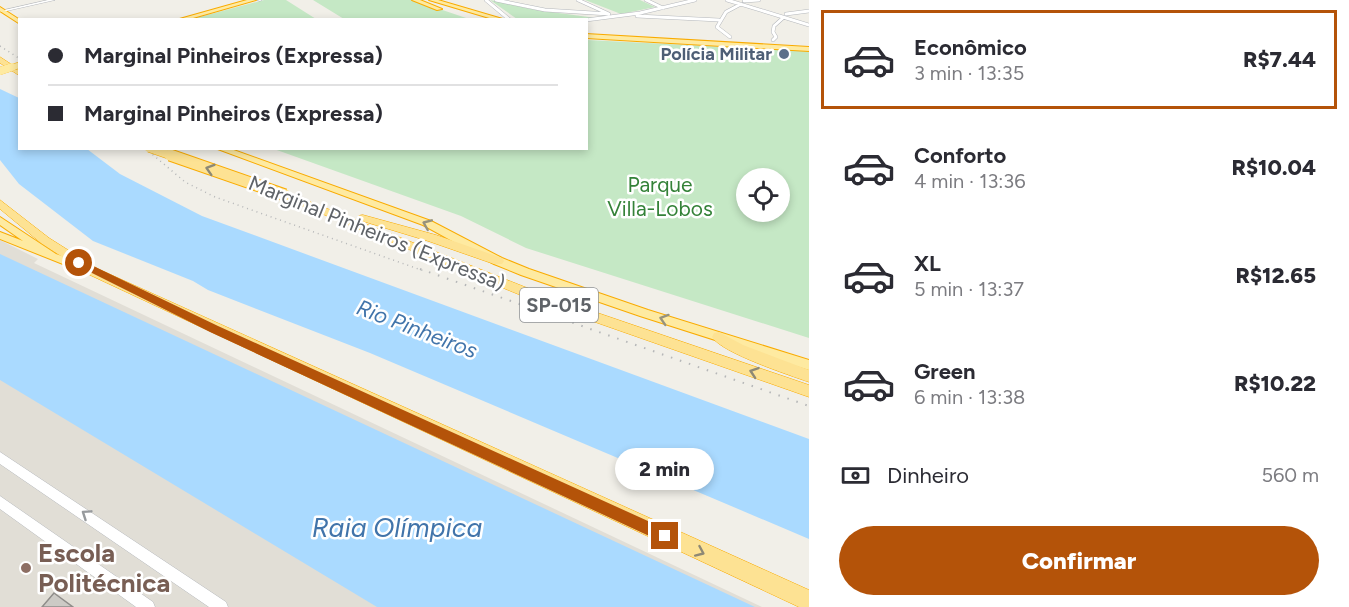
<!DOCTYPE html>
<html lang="pt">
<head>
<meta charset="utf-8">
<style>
	body { margin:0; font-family:Figtree,sans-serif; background:#f2f2f3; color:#2b2b33; height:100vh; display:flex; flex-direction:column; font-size:22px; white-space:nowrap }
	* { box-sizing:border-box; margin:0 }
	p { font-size:20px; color:#7c7c81 }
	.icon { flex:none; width:33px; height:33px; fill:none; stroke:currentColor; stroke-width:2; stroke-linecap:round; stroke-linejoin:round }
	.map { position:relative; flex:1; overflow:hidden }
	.side { display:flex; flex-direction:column; background:#fff; width:540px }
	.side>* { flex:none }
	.guide { position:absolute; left:18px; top:18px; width:570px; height:132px; border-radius:0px; box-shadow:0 3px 9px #0003; display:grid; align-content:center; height:132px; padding:0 30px; background:#fff }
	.fabs { position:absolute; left:736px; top:168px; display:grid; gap:12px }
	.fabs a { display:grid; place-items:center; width:54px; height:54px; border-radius:50%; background:#fff; box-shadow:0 3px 9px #0003; font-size:30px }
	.end { position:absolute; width:27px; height:27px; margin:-14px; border:8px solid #b45309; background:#fff; box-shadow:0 0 0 3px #fff }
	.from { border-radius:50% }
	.bubble { position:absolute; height:42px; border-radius:21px; background:#fff; box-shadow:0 3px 9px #0003; font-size:20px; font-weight:800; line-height:42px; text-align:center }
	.guide b { display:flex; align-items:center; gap:21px; height:57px; font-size:22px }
	.guide b+b { border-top:2px solid #e1e1e2 }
	.guide i { width:15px; height:15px; background:#2b2b33 }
	ul { padding:10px 0 0; list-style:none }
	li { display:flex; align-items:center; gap:18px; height:99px; margin:0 12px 9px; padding:0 18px; border:3px solid transparent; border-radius:0px }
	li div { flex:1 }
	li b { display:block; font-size:22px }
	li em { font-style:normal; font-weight:800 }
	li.active { border-color:#b45309 }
	li>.icon { width:54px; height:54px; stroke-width:1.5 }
	.pay { display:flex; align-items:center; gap:15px; height:66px; padding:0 30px; font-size:22px }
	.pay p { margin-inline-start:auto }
	.button { display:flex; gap:12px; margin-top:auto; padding:12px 30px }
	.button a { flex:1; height:69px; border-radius:36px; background:#b45309; color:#fff; font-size:24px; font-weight:800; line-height:69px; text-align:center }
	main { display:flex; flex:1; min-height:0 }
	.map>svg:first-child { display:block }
</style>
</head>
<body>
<main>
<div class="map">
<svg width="809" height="607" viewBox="0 0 809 607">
	<rect width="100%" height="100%" fill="#f1efe8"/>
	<path fill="#e1ded6" d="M0,240L38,259L34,263L762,607H0Z"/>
	<path fill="#c5e8c5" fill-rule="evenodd" d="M264,0H286L316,19H192Z
		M313,0H413L469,19H344Z
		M490,0L536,10L596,18L517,19Z
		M585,0H640L655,7L621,14Z
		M587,40L809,51V338L526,248L461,216L274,149L586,148ZM747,178H780V212H747Z"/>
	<path fill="#aadaff" d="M0,89L19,98L20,148L87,149L120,174L202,216L809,439V539L370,353L208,290L193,281L93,241L19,184L0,160Z
		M0,254L755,607H377L0,380Z"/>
	<path fill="#cccac5" stroke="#8f8d8a" stroke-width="1.5" d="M54,593L73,607H42Z"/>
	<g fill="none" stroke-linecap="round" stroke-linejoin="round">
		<g stroke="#b5b8bc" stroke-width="4">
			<path id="minor" d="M486,0L510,20
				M496,0L545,10L609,14L578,0
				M646,0L663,8
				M727,0L809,25
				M744,1L759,0
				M786,14L809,11
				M637,16L719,20
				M586,20L640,13L695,0
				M730,37L717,27L726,12L741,4
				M773,40L776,37L773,32L774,26L784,17"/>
		</g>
		<g stroke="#b5b8bc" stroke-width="1">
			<path id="tertiary" d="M48,0H55L2,12L0,11Z
				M257,0H262L260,1Z
				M0,452L226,602L228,607H209L0,464Z
				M0,496L153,602L155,607H136L0,509Z"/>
		</g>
		<g stroke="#f9ab00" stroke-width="2">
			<path id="trunk" d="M247,0H256L186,20H176Z
				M412,0H420L442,9L437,10Z
				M429,0H438L506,20H496Z
				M0,7L20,20V24L0,11Z
				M586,34L809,47V51L586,38Z
				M215,148H228L431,221L502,258L529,269L648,310L809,360V370L640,316L521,275L494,264L423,225Z
				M0,217L56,254L91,266L93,269L91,272H83L0,239V232L23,241L0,225Z"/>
		</g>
		<g stroke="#f9ab00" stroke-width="1">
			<path id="motorway" d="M0,57L20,70V76L0,63Z
				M285,192L545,295L809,385V397L535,301L281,197L280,195Z
				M0,200L49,238L98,269L809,590V607H799L90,275L41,243L0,209Z
				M363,215L436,235L502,258L504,261L502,264H494L428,241L359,220V216Z
				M719,332L743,345L809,370V382C789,375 722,353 712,337L714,333Z"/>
		</g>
		<use href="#minor" stroke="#fff" stroke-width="3"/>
		<use href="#tertiary" fill="#fff" fill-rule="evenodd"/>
		<use href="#trunk" fill="#feeaa1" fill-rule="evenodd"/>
		<use href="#motorway" fill="#fde293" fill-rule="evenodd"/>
		<path stroke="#b6b7b8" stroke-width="1.5" stroke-dasharray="1 4" stroke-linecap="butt" d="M0,46L20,59
			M145,148L185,182L215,197L424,271"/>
		<path stroke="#b6b7b8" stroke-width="2" stroke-dasharray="1.5 8" stroke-linecap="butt" d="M420,269L809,406"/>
		<g stroke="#f9ab00" stroke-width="7" stroke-linecap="butt">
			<path id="trunk-bridge-far1" d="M7,69L20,65"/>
		</g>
		<g stroke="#f9ab00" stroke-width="8" stroke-linecap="butt">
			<path id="trunk-bridge" d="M0,71L12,67"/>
		</g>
		<g stroke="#f9ab00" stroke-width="9" stroke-linecap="butt">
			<path id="motorway-bridge-far1" d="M149,148L175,157"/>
		</g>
		<g stroke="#f9ab00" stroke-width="13" stroke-linecap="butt">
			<path id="motorway-bridge" d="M170,155L285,195"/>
		</g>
		<use href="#trunk-bridge-far1" stroke="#feeaa1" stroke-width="6"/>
		<use href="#trunk-bridge" stroke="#feeaa1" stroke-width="8"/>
		<use href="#motorway-bridge-far1" stroke="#fde293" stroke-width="8"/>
		<use href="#motorway-bridge" stroke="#fde293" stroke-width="11"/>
	</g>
	<defs><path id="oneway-chevron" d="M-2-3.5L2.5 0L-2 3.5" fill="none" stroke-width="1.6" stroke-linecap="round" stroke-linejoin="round" transform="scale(1.5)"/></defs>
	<g stroke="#8e8975">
		<use href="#oneway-chevron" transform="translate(210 169) rotate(-163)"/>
		<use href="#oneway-chevron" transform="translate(754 372) rotate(-161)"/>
		<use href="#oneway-chevron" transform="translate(700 552) rotate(24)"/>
	</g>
	<g stroke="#97927c">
		<use href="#oneway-chevron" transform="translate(427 224) rotate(-157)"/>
		<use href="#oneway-chevron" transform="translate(664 319) rotate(-162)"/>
	</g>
	<use stroke="#979a9d" href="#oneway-chevron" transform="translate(86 514) rotate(-146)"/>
	<path fill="#b45309" d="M76,261H83L218,326L670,531L672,536L670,541L665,543L660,541L210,332L76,265Z"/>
	<circle fill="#5c6f8a" stroke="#fff" stroke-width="2" cx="784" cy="54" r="6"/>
	<circle fill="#8d6e63" stroke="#fff" stroke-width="2" cx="26" cy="568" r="6"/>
	<g text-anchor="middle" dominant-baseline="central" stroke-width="5" stroke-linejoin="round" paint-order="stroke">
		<g font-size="18" font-weight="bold" fill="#4e5e75" stroke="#fff" text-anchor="end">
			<text x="772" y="54">Polícia Militar</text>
		</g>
		<rect fill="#fff" stroke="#8f9295" stroke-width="1.5" x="520" y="288" width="78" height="34" rx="4.5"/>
		<g font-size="20" font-weight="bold" fill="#5f6368">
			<text x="559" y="305">SP-015</text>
		</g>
		<g font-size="21" fill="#348238" stroke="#fff">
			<text x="660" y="184">Parque<tspan x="660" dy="24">Villa-Lobos</tspan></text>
		</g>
		<g font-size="21" fill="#5f6368" stroke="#fff">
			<text transform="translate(377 233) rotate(22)">Marginal Pinheiros (Expressa)</text>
		</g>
		<g font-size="22" font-style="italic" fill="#4174aa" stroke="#fff">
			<text transform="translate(417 329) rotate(21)">Rio Pinheiros</text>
		</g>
		<g font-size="26" font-weight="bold" fill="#785e54" stroke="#fff" text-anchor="start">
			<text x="38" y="553">Escola<tspan x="38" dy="30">Politécnica</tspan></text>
		</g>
		<g font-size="27" font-style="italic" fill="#4174aa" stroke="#fff">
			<text x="397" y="527">Raia Olímpica</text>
		</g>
	</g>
</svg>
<div class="fabs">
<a><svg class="icon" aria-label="locate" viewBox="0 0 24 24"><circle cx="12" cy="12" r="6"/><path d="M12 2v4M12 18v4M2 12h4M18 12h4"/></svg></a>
</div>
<i class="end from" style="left:79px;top:263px"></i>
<i class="end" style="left:665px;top:536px"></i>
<div class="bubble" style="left:615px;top:448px;width:99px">2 min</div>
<div class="guide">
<b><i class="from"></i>Marginal Pinheiros (Expressa)</b>
<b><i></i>Marginal Pinheiros (Expressa)</b>
</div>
</div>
<section class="side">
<ul>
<li class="active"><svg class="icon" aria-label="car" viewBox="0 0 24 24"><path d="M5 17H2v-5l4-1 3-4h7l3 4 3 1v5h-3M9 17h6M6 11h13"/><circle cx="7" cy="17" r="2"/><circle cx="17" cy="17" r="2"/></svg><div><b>Econômico</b><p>3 min · 13:35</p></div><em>R$7.44</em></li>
<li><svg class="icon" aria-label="car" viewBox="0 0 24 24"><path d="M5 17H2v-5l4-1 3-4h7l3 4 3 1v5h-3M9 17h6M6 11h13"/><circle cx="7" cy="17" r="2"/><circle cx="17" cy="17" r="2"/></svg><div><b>Conforto</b><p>4 min · 13:36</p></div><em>R$10.04</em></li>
<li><svg class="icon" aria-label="car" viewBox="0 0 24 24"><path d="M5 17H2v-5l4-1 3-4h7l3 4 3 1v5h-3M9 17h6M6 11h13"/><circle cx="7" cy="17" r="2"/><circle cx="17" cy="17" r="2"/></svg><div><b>XL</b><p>5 min · 13:37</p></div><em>R$12.65</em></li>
<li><svg class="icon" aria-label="car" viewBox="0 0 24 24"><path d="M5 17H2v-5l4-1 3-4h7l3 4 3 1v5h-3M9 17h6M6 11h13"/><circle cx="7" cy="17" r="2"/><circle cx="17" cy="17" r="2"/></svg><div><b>Green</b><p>6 min · 13:38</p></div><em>R$10.22</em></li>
</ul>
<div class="pay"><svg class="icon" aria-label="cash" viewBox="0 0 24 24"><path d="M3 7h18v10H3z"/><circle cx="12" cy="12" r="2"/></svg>Dinheiro<p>560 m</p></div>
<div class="button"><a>Confirmar</a></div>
</section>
</main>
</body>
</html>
